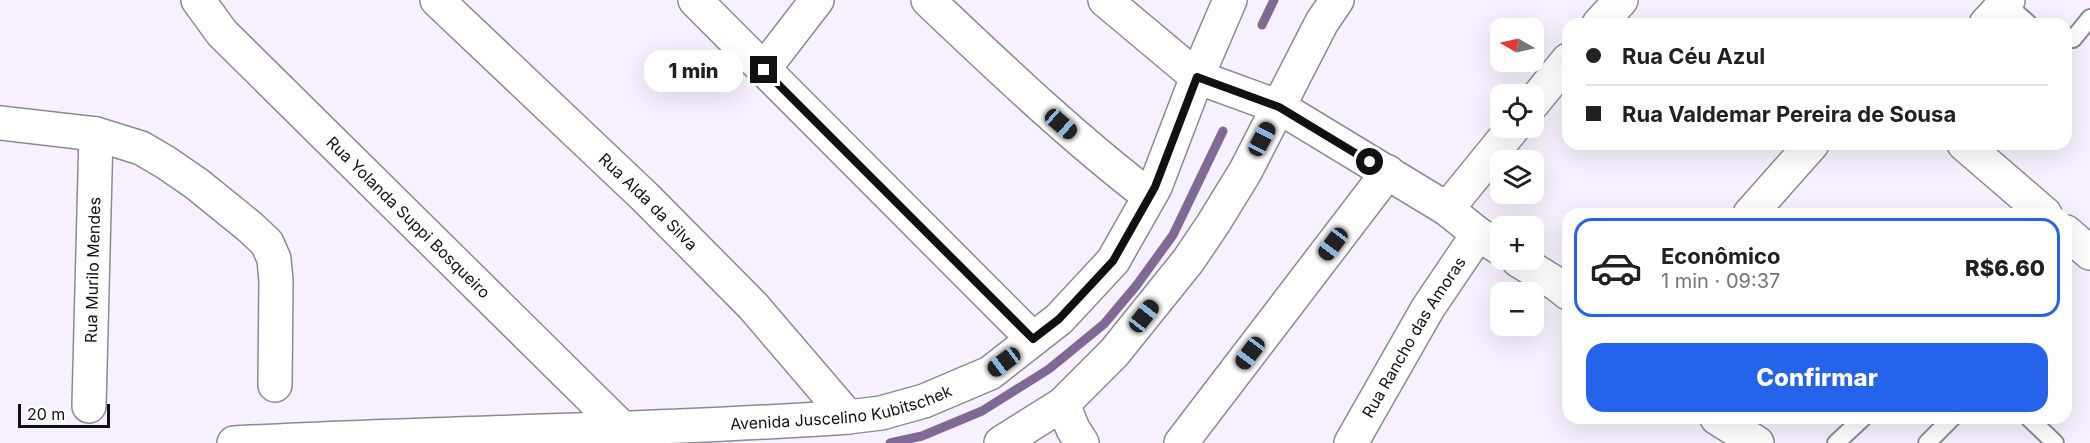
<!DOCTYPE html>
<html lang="pt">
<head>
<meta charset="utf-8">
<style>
	body { margin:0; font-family:Inter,sans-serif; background:#f2f2f2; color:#202124; height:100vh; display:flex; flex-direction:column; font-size:22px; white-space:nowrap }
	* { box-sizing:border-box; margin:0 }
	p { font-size:20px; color:#757577 }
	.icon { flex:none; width:33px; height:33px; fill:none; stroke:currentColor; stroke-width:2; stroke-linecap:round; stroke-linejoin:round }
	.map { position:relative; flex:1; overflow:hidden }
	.drawer { position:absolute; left:1562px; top:208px; width:510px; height:216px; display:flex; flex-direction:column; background:#fff; border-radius:18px; box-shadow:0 6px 24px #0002 }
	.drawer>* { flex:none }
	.hud { position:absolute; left:1562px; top:18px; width:510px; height:132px; border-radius:18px; box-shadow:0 6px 24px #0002; display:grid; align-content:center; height:132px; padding:0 24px; background:#fff }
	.needle { width:39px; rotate:279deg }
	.tools { position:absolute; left:1490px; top:18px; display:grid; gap:12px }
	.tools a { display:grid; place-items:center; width:54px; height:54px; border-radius:12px; background:#fff; box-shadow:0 6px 24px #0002; font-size:30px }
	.scale { position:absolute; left:18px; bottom:15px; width:92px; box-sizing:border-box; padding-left:6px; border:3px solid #131015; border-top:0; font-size:16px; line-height:21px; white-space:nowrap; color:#131015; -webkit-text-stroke:4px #fff; paint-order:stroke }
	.end { position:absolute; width:27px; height:27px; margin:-14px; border:8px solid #131015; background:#fff; box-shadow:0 0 0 3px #fff }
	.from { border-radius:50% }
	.bubble { position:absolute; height:42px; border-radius:18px; background:#fff; box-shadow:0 6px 24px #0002; font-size:20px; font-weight:800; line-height:42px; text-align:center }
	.car { position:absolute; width:18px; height:36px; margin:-18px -9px; border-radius:8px; box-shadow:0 0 4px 2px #0007; background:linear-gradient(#222 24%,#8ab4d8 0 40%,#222 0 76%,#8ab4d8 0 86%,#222 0) }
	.hud b { display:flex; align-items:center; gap:21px; height:57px; font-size:22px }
	.hud b+b { border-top:2px solid #e0e0e0 }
	.hud i { width:15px; height:15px; background:#202124 }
	ul { padding:10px 0 0; list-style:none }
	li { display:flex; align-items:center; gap:18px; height:99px; margin:0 12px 9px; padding:0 12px; border:3px solid transparent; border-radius:18px }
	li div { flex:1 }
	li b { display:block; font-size:22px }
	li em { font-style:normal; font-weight:800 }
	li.on { border-color:#2563eb }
	li>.icon { width:54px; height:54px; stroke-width:1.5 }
	.button { display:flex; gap:12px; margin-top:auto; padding:12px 24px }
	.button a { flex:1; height:69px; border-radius:18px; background:#2563eb; color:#fff; font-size:24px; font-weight:800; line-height:69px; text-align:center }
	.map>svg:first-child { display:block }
</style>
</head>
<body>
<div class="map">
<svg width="2090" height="443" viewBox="0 0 2090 443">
	<rect width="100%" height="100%" fill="#f7f1ff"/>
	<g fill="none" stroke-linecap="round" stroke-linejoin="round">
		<path stroke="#806a95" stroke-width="9" d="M1262,25L1274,0
			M890,443L922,436L982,411L1049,369L1104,324L1136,286L1173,235L1223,131"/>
		<g stroke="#8e8895" stroke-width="20">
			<path id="service" d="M2005,3L2029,24
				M2066,39H2073L2090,18
				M2029,418L2055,443
				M1836,443L1863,418
				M1927,443L1952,418"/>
		</g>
		<g stroke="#8e8895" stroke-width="36">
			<g id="minor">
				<path id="s1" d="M198,0L222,33L623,429"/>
				<path id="s2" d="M437,0L645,197L753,306L848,417"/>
				<path d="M695,0L1033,339"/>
				<path d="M928,0C1000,68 1071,136 1149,196"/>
				<path d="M1105,0L1197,77"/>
				<path d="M1599,24L1621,0"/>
				<path d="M1986,24L2008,0"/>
				<path d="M763,70L817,0"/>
				<path d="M1533,103L1568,60"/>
				<path d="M1279,107L1447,209L1478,234L1500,248"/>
				<path d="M0,123L96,134L141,148L165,162L197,184L250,227L267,243L274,259L276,281L275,385"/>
				<path d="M1964,144L2045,214"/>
				<path d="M1447,209L1513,128"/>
				<path d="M1750,214L1812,144"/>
				<path d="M2066,232L2090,253"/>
				<path d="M1518,260L1558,285L1568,293"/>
				<path id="s3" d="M89,406L96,134"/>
				<path d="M1717,418L1757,443"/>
				<path d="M1181,443L1388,172"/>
				<path id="s4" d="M1351,443L1428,308L1478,234"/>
			</g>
		</g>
		<g stroke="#8e8895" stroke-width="36">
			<g id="tertiary">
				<path d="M1197,77L1279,107"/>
				<path d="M1063,404L1073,429L1082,443"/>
				<path id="s5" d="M234,443C439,432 644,431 848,417L881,413L924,401L990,373L1059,319L1113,261L1155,187L1197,77L1230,0"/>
				<path d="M1001,443L1063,404L1114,353L1188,261L1213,224L1245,172L1322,22L1337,0"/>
			</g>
		</g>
		<use href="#service" stroke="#fff" stroke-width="16"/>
		<use href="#minor" stroke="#fff" stroke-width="33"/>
		<use href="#tertiary" stroke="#fff" stroke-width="33"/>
	</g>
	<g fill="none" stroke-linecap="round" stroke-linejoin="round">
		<path stroke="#131015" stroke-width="8" d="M764,70L1033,339L1059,319L1113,261L1155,187L1197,77L1279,107L1370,162"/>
	</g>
	<g text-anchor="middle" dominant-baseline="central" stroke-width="6" stroke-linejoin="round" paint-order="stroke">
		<g font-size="16" fill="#131015" stroke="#fff">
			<text stroke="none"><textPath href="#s2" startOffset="292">Rua Alda da Silva</textPath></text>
			<text stroke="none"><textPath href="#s1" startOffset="303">Rua Yolanda Suppi Bosqueiro</textPath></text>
			<text stroke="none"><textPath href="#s3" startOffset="136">Rua Murilo Mendes</textPath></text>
			<text stroke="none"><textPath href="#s4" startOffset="123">Rua Rancho das Amoras</textPath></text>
			<text stroke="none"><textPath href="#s5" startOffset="609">Avenida Juscelino Kubitschek</textPath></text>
		</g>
	</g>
</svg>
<div class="tools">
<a><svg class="needle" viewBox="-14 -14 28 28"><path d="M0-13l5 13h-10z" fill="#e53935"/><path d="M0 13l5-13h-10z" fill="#757577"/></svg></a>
<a><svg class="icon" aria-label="locate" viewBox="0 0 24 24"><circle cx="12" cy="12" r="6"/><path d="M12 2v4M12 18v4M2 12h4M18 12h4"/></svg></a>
<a><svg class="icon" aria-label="layers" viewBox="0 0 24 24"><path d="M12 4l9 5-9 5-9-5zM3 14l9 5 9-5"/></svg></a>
<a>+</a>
<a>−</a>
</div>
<div class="scale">20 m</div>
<i class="end from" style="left:1370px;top:162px"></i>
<i class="end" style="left:764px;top:70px"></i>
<div class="bubble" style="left:644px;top:50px;width:99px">1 min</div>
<i class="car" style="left:1061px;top:124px;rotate:131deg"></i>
<i class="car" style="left:1262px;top:139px;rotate:28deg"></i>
<i class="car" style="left:1333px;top:244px;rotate:217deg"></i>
<i class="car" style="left:1144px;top:316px;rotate:38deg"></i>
<i class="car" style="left:1250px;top:353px;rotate:217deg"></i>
<i class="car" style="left:1004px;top:362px;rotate:233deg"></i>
<div class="hud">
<b><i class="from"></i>Rua Céu Azul</b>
<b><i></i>Rua Valdemar Pereira de Sousa</b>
</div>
<section class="drawer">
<ul>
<li class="on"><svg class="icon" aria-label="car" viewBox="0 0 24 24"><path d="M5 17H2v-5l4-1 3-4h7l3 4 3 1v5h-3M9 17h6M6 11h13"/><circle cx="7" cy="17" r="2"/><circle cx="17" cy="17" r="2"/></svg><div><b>Econômico</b><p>1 min · 09:37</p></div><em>R$6.60</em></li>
</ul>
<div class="button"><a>Confirmar</a></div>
</section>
</div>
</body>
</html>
